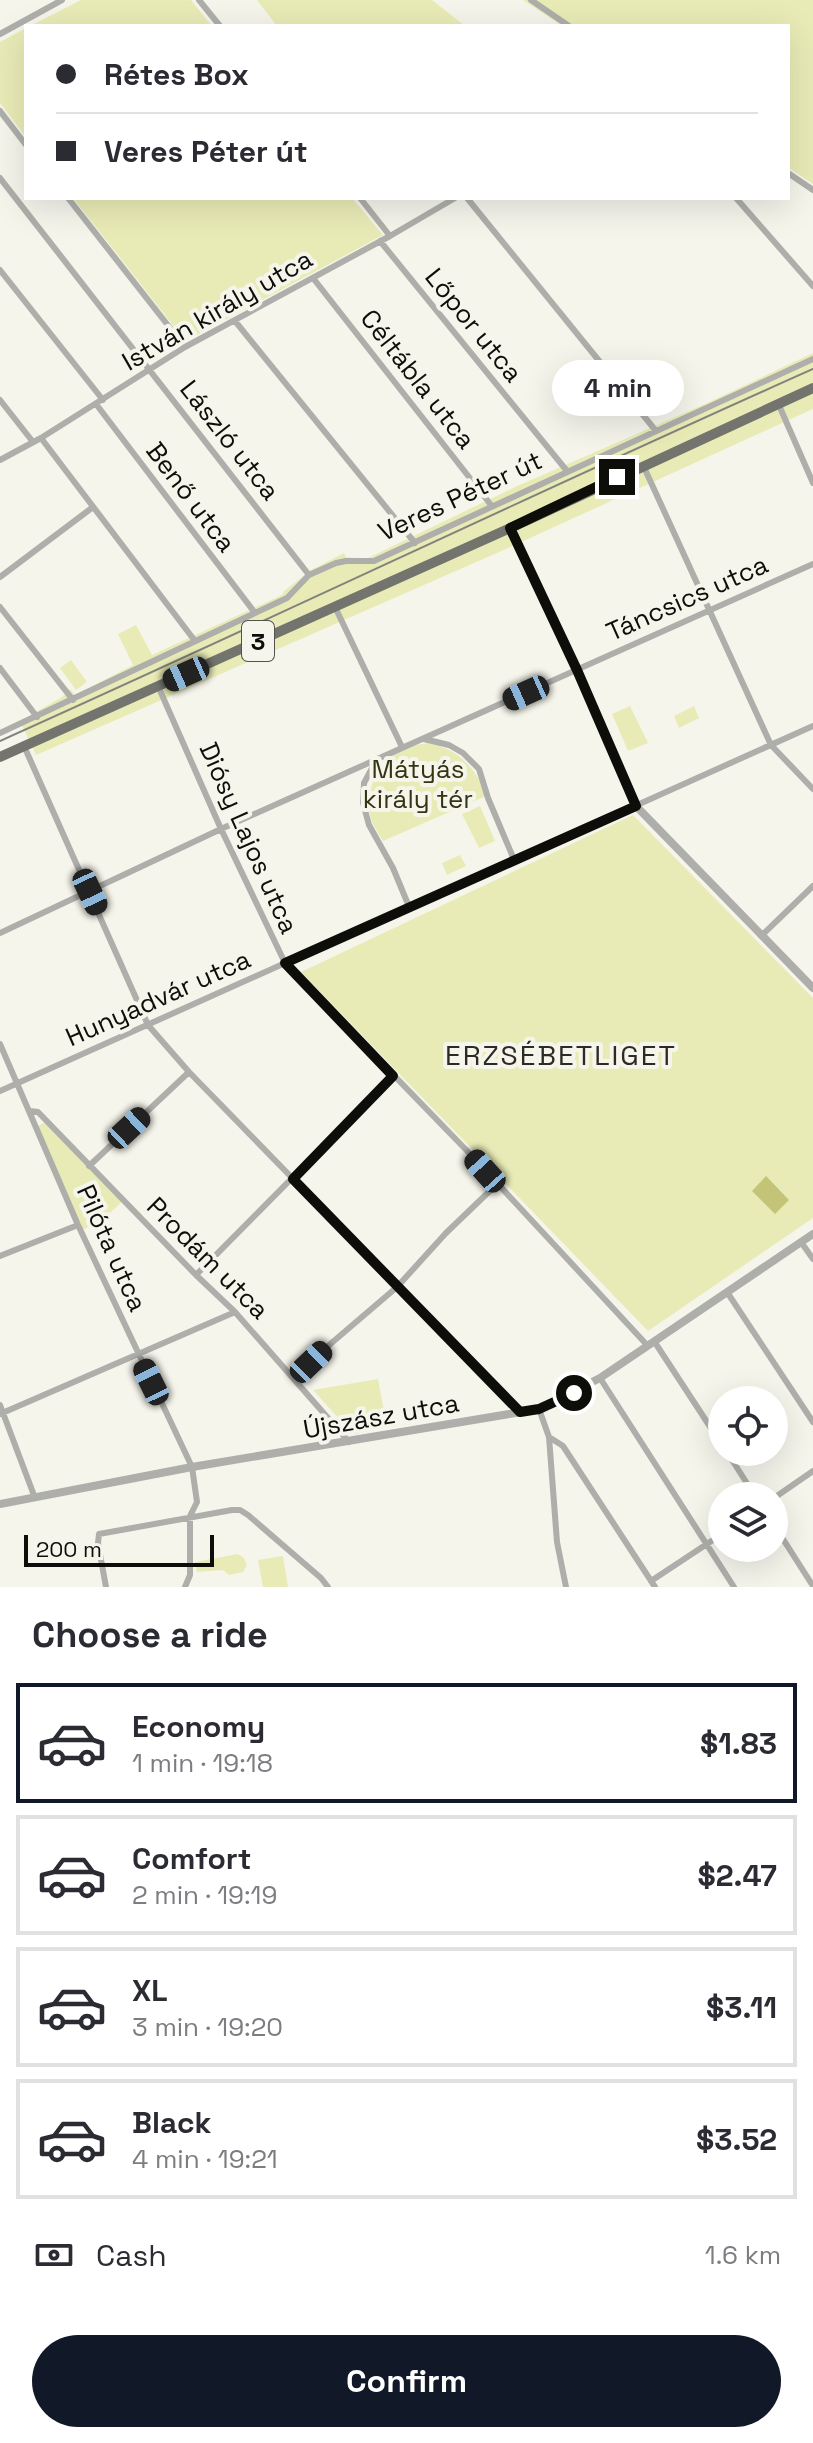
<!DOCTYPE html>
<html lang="en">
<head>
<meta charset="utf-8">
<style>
	body { margin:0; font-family:"Space Grotesk",sans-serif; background:#f7f7f7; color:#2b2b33; height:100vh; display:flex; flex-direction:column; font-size:30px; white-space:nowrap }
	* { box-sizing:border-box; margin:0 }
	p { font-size:26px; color:#7c7c81 }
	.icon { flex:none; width:44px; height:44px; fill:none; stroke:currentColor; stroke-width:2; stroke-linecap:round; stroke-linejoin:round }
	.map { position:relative; height:1587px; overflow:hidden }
	.panel { display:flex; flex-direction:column; background:#fff; flex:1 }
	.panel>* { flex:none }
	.hud { position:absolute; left:24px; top:24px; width:766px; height:176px; border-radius:0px; box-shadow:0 8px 32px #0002; display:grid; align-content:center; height:176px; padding:0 32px; background:#fff }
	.buttons { position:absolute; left:708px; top:1386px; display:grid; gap:16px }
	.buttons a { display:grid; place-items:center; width:80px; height:80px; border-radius:50%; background:#fff; box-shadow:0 8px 32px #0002; font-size:40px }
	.scale { position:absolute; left:24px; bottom:20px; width:190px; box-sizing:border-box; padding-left:8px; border:4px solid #0d0d0a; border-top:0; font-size:22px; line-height:28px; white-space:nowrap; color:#0d0d0a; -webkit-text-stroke:6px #f5f5ec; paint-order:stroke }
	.end { position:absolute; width:36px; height:36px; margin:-18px; border:10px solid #0d0d0a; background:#fff; box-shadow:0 0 0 4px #fff }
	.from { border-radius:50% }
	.bubble { position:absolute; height:56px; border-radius:28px; background:#fff; box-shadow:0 8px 32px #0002; font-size:26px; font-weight:800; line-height:56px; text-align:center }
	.car { position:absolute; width:24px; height:48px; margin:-24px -12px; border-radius:10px; box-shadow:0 0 6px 2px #0007; background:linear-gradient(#222 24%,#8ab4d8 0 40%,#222 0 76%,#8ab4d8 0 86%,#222 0) }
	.hud b { display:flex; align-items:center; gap:28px; height:76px; font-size:30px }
	.hud b+b { border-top:2px solid #e1e1e2 }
	.hud i { width:20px; height:20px; background:#2b2b33 }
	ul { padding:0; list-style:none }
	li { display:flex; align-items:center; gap:24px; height:120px; margin:0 16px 12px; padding:0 16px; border:4px solid #e1e1e2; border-radius:0px }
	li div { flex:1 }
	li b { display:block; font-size:30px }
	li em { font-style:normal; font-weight:800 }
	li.current { border-color:#111827 }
	li>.icon { width:72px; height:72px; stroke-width:1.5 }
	h2 { padding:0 32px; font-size:36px; line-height:96px }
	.pay { display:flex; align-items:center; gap:20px; height:88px; padding:0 32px; font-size:30px }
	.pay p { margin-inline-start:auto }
	.action { display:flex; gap:16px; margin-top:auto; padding:16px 32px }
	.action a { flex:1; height:92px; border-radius:48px; background:#111827; color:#fff; font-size:32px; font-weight:800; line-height:92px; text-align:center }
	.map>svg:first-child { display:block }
</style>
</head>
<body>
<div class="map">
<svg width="813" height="1587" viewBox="0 0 813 1587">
	<rect width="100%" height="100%" fill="#f5f5ec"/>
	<path fill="#e9ebb6" d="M81,0H191L212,26H30Z
		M257,0H432L465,26H277Z
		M523,0H813V184L788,167V26H562Z
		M26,28V137L0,103V42Z
		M73,198H352L383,235L188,340L183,338Z
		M813,353V409L506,549L36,755L20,721L62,697L70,689L75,695L133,665L118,634L136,625L152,655L282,595L284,591L311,570L344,553L346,557L366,559L515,487L705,404Z
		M71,660L87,682L76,690L60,668Z
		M630,706L648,743L628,751L612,714Z
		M694,706L699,718L679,728L674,716Z
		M428,743C457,748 477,768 486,796L383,841C379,834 373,826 371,819C365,798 374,767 391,754C402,747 416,745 428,743Z
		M480,806L495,841L479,848L462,814Z
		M633,815L813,998V1218L648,1331L301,972Z
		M460,855L466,866L447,875L442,863Z
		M45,1122L123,1201L103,1219L81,1231L38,1126Z
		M378,1379L387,1427L356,1434L349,1430L313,1390Z
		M238,1554L244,1558L247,1565L243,1572L229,1575L223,1570L197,1572L195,1562Z
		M283,1556L288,1587H263L258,1560Z"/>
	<path fill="#c3c478" d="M766,1176L789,1200L775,1214L752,1191Z"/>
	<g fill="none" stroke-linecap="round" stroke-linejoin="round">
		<path stroke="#aeaeaa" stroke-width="6" d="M199,0L220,26
			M531,0L569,26
			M0,34L62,0
			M0,111L26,145
			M788,173L813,190
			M0,178L309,575
			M68,198L185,347
			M360,198L390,236
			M467,198L656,431
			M736,198L813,286
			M380,241L567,471
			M0,270L103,400
			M313,278L491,505
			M235,321L415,543
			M0,400L33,442
			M778,403L813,483
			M96,404L255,613
			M41,438L195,641
			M0,460L41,438L185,347L390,236L455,198
			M643,465L771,745L813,789
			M0,577L93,507
			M0,607L73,700
			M335,607L402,747
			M0,668L37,717
			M158,686L221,829L285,963L473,1157L647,1345
			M0,733L287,598L309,575L336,563L346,561H374L813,359
			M424,739L449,745L463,753L479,769L488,798L515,862
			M24,746L148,1025L189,1072L520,1412
			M377,759L364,783L363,803L369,825L393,868L410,909
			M0,933L221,829L813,564
			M761,936L813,886
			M0,1044L78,1225L192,1467L197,1502L190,1516V1575L185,1587
			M0,1091L813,726
			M30,1111L38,1112L196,1275L235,1312L349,1442
			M89,1166L189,1072
			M801,1242L813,1259
			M0,1256L78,1225
			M196,1275L393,1076
			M727,1292L813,1422
			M654,1341L722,1445
			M294,1378L328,1346L397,1287L446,1233L497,1184
			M600,1378L734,1587
			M0,1405L35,1498
			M539,1409L549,1437L563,1446L655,1587
			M0,1414L235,1312
			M549,1437L557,1542L566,1587
			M727,1452L755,1496
			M774,1498L813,1471
			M774,1525L813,1586
			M651,1581L722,1534
			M106,1587L98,1543L99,1534L232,1510H240L248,1515L321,1578L328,1587"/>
		<path stroke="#aeaeaa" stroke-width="8" d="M510,528L577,670L636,806L813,988
			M0,1504L192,1467L539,1409L600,1378L813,1234"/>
		<path stroke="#73746d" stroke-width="10" d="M0,757L517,525L813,388"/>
		<path stroke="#83837d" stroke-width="2" d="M0,741C272,619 541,490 813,369"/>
	</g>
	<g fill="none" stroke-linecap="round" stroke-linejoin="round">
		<path stroke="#0d0d0a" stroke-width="10" d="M574,1393L539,1409L520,1412L293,1179L393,1076L285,963L636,806L577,670L510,528L617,477"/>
	</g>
	<g text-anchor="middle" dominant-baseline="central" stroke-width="8" stroke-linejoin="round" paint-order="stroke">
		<rect fill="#f5f5ec" stroke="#53534e" stroke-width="2" x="242" y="621" width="32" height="40" rx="6"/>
		<g font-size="24" font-weight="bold" fill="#0d0d0a">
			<text x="258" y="641">3</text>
		</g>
		<g font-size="26" fill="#0d0d0a" stroke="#f5f5ec">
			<text transform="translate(217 310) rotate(-30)">István király utca</text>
			<text transform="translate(474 325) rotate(51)">Lőpor utca</text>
			<text transform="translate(418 379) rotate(52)">Céltábla utca</text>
			<text transform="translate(230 440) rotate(52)">László utca</text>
			<text transform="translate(460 496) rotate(-25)">Veres Péter út</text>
			<text transform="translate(191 497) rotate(53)">Benő utca</text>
			<text transform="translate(687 598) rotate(-24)">Táncsics utca</text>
			<text transform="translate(249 838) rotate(66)">Diósy Lajos utca</text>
			<text transform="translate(158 998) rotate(-24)">Hunyadvár utca</text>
			<text transform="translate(112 1248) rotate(66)">Pilóta utca</text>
			<text transform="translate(208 1258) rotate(45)">Prodám utca</text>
			<text transform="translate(381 1416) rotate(-10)">Újszász utca</text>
		</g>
		<g font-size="26" fill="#343413" stroke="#f5f5ec">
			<text x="418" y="769">Mátyás<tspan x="418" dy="30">király tér</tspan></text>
		</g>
		<g font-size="28" letter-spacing="2" fill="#2b2b24" stroke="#f5f5ec">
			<text x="561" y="1055">ERZSÉBETLIGET</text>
		</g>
	</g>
</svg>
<div class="buttons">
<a><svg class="icon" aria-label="locate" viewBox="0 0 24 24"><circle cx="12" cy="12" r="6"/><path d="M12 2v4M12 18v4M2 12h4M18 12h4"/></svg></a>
<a><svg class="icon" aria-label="layers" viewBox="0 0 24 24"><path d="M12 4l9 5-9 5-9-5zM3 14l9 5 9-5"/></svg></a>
</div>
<div class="scale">200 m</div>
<i class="end from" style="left:574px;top:1393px"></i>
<i class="end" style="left:617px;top:477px"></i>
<div class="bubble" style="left:552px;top:360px;width:132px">4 min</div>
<i class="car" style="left:186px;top:674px;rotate:246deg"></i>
<i class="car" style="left:526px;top:693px;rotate:246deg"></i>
<i class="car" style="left:90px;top:892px;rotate:155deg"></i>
<i class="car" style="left:129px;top:1128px;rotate:47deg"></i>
<i class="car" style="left:485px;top:1171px;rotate:318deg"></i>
<i class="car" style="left:311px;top:1362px;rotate:46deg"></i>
<i class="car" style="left:151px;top:1382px;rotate:334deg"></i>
<div class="hud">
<b><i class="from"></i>Rétes Box</b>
<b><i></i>Veres Péter út</b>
</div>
</div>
<section class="panel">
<h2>Choose a ride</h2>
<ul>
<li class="current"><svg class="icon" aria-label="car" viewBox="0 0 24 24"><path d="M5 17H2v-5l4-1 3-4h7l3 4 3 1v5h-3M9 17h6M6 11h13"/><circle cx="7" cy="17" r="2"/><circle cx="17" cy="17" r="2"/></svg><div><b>Economy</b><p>1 min · 19:18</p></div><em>$1.83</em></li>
<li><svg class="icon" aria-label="car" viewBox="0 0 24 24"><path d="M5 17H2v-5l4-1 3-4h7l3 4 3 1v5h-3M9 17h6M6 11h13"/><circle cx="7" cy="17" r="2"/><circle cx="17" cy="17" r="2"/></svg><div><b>Comfort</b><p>2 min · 19:19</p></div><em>$2.47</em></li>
<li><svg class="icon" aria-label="car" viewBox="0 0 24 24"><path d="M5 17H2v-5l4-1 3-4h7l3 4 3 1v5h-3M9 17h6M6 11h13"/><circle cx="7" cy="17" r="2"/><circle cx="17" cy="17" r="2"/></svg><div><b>XL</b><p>3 min · 19:20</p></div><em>$3.11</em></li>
<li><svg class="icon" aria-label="car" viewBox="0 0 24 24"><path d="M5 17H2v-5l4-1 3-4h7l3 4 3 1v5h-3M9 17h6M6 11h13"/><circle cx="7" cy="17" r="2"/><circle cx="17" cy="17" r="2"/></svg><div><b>Black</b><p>4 min · 19:21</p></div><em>$3.52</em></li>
</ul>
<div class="pay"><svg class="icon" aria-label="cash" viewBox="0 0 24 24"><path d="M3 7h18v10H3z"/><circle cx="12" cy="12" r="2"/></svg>Cash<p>1.6 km</p></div>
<div class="action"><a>Confirm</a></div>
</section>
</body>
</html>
